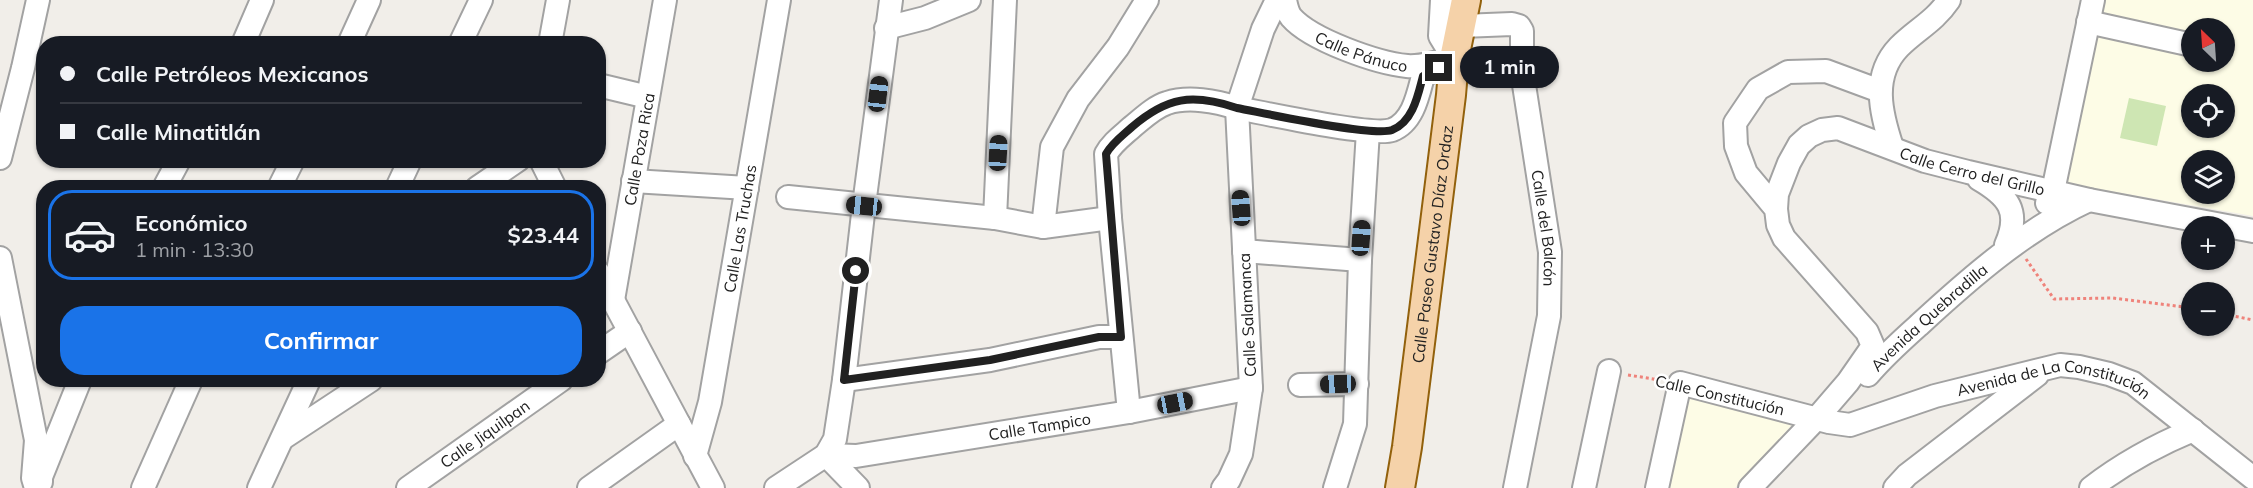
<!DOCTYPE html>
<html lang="es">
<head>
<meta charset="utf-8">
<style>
	body { margin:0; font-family:Mulish,sans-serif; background:#242831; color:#f1f3f6; height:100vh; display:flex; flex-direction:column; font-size:22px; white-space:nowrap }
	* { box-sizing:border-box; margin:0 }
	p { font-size:20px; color:#9ea1a6 }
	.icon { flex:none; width:33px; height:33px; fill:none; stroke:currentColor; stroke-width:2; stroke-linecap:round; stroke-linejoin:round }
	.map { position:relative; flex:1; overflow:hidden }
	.drawer { position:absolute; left:36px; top:180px; width:570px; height:207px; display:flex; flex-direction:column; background:#171b24; border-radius:24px; box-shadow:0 2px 4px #0004 }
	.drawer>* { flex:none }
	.banner { position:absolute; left:36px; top:36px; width:570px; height:132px; border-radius:24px; box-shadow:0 2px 4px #0004; display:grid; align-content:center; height:132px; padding:0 24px; background:#171b24 }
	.needle { width:39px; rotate:335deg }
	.fabs { position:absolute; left:2181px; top:18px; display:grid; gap:12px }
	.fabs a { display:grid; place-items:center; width:54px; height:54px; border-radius:50%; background:#171b24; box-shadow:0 2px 4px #0004; font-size:30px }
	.end { position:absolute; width:27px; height:27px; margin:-14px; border:8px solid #212121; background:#fff; box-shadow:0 0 0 3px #fff }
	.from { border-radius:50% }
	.bubble { position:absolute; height:42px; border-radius:21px; background:#171b24; box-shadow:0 2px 4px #0004; font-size:20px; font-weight:700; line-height:42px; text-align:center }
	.car { position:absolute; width:18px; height:36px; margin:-18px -9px; border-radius:8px; box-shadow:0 0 4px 2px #0007; background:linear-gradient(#222 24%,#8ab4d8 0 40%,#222 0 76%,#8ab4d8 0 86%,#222 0) }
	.banner b { display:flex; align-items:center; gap:21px; height:57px; font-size:22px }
	.banner b+b { border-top:2px solid #363941 }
	.banner i { width:15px; height:15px; background:#f1f3f6 }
	ul { padding:10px 0 0; list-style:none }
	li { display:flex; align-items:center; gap:18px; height:90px; margin:0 12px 9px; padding:0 12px; border:3px solid #363941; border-radius:24px }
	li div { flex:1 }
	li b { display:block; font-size:22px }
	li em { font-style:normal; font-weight:700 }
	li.active { border-color:#1a73e8 }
	li>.icon { width:54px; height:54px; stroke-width:1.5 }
	.primary-button { display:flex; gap:12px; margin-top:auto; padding:12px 24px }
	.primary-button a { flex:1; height:69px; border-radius:24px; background:#1a73e8; color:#fff; font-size:24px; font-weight:700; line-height:69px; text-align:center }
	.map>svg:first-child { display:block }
</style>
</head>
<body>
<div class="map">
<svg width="2253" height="488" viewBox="0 0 2253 488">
	<rect width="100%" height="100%" fill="#f1eee9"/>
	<path fill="#fdfce6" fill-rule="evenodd" d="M2100,0H2253V216L2064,183ZM2192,28H2224V62H2192ZM2192,94H2224V128H2192ZM2192,160H2224V194H2192Z
		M1690,397L1798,418L1735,488H1665Z"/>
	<path fill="#cee6b3" d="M2129,98L2166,106L2157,146L2120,138Z"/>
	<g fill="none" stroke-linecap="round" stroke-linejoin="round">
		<g stroke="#a2a2a2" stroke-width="26">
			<g id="minor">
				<path id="s1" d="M1285,0C1286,5 1288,13 1291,17C1311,40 1377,63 1407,66C1418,67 1428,64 1439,62"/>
				<path d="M1442,0L1440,36L1454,59"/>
				<path d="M2088,22L2192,45"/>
				<path id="s2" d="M1462,26L1512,24L1519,26L1522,31V72L1550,252L1549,316L1515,488"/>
				<path d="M886,28L925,18L969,0"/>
				<path d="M243,44L262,0"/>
				<path d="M349,44L369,0"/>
				<path d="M460,44L481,0"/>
				<path d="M550,44L558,0"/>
				<path d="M598,85L648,97"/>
				<path d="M1892,147C1881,114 1871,76 1899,47C1917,29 1934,22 1949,0"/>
				<path d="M0,158L23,68L38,0"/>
				<path d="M541,160L555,188"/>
				<path d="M1979,179C2008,196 2021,211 2006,245"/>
				<path d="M633,181L747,188"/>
				<path d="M164,188L179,160"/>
				<path d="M279,188L293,160"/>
				<path d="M397,188L410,160"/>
				<path d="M477,188L518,160"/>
				<path d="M788,197L995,218L1043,227L1110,218"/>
				<path d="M2047,203L2053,191L2093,0"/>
				<path id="s3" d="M1776,209L1777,194L1789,163L1799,145L1809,136L1822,130L1838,128L1925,161L1968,172L2089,200L2253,231"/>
				<path d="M995,218L1005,0"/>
				<path d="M1043,227L1052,147L1078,99L1118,47L1147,0"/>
				<path d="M1244,251L1360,260"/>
				<path d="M0,258L36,440L33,478L36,488"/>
				<path d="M598,272L713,488"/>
				<path id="s4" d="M613,300L665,0"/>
				<path d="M598,353L630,331"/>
				<path id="s5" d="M1868,375C1884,356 1901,341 1920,324C1971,277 2026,229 2089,200"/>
				<path d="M844,380L990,360L1099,337H1121"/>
				<path d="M1300,385L1357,384"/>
				<path d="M1129,412L1110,218L1106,154C1112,143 1122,136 1132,127C1142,119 1154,107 1167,103C1188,96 1216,101 1237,108C1264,113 1372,137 1392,130C1413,122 1418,95 1423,76L1454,59"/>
				<path d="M283,438L371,380"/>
				<path id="s6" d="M826,455L856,456L1129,412L1251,388"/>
				<path d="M826,455L858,488"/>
				<path id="s7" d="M695,456L710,402L779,0"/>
				<path d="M41,482V477L80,380"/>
				<path d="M143,488L191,380"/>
				<path d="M259,488L309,380"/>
				<path id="s8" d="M408,488L561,380"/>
				<path d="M589,488L679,424"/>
				<path d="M776,488L826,455L835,439L844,380L864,205L891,0"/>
				<path d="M1223,488L1229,480L1241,454L1251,388L1237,108L1263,29L1277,0"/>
				<path d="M1335,488L1355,424L1360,260L1368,131"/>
				<path d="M1584,488L1609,371"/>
				<path id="s9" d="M1657,488L1680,383L1829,422L1850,425L1935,396L2060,365L2079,367L2109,374L2133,383L2253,478"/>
				<path d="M1750,488L1817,418L1848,382L1873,346L1867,332L1784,238L1778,225L1776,209L1746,173L1736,146L1735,123L1758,89L1788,72L1826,71L1880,91"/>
				<path d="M1895,488L1907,475L2037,375"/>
				<path d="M2091,488C2122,464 2157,445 2193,430"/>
			</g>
		</g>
		<g stroke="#92610c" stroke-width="32">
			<g id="major">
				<path id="s10" d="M1400,488L1407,447L1451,95L1454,59L1466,0"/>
			</g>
		</g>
		<path stroke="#ef837b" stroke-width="3" stroke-dasharray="3 3" stroke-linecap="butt" d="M2026,259L2054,299L2113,298L2192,308
			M2224,314L2253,320
			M1628,375L1660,380"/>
		<use href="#minor" stroke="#fff" stroke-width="22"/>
		<use href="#major" stroke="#f5d2a9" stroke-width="28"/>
	</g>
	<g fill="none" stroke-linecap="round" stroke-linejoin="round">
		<path stroke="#212121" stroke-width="8" d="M856,271L844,380L990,360L1099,337H1121L1106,154C1112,143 1122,136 1132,127C1167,97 1192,93 1237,108C1264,113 1372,137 1392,130C1413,122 1418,95 1423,76L1439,68"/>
	</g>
	<g text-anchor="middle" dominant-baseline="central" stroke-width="5" stroke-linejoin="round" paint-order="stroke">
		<g font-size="16" fill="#212121" stroke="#fff">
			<text stroke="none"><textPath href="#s1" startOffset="98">Calle Pánuco</textPath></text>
			<text stroke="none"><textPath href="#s4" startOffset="153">Calle Poza Rica</textPath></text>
			<text stroke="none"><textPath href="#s3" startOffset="254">Calle Cerro del Grillo</textPath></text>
			<text stroke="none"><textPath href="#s7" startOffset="232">Calle Las Truchas</textPath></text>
			<text stroke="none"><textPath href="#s2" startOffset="262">Calle del Balcón</textPath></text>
			<text stroke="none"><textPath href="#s10" startOffset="246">Calle Paseo Gustavo Díaz Ordaz</textPath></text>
			<text transform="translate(1247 315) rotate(-93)">Calle Salamanca</text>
			<text stroke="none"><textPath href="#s5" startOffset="84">Avenida Quebradilla</textPath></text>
			<text transform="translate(1720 395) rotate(13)">Calle Constitución</text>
			<text stroke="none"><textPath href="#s9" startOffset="496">Avenida de La Constitución</textPath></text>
			<text stroke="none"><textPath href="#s6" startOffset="216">Calle Tampico</textPath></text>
			<text stroke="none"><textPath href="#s8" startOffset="94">Calle Jiquilpan</textPath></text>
		</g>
	</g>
</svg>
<div class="fabs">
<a><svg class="needle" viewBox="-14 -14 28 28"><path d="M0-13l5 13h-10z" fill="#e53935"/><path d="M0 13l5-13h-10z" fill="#9ea1a6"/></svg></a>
<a><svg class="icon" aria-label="locate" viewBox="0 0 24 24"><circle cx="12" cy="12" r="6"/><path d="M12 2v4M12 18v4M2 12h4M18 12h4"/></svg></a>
<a><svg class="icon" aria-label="layers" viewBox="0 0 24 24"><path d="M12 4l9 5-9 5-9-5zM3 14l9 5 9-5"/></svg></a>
<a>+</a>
<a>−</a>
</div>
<i class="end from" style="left:856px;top:271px"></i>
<i class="end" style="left:1439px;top:68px"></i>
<div class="bubble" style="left:1460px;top:46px;width:99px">1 min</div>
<i class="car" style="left:878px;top:94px;rotate:7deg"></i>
<i class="car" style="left:998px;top:153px;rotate:3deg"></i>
<i class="car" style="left:864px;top:206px;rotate:276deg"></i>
<i class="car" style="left:1241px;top:208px;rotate:356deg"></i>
<i class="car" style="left:1361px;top:238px;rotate:4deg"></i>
<i class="car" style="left:1338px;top:384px;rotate:268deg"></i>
<i class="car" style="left:1175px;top:403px;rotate:79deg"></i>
<div class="banner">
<b><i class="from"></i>Calle Petróleos Mexicanos</b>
<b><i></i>Calle Minatitlán</b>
</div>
<section class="drawer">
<ul>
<li class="active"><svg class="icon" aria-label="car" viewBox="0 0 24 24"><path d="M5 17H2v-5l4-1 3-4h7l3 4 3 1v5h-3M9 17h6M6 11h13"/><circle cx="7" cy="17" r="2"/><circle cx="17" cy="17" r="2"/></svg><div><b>Económico</b><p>1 min · 13:30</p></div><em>$23.44</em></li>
</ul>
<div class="primary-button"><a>Confirmar</a></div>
</section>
</div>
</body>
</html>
